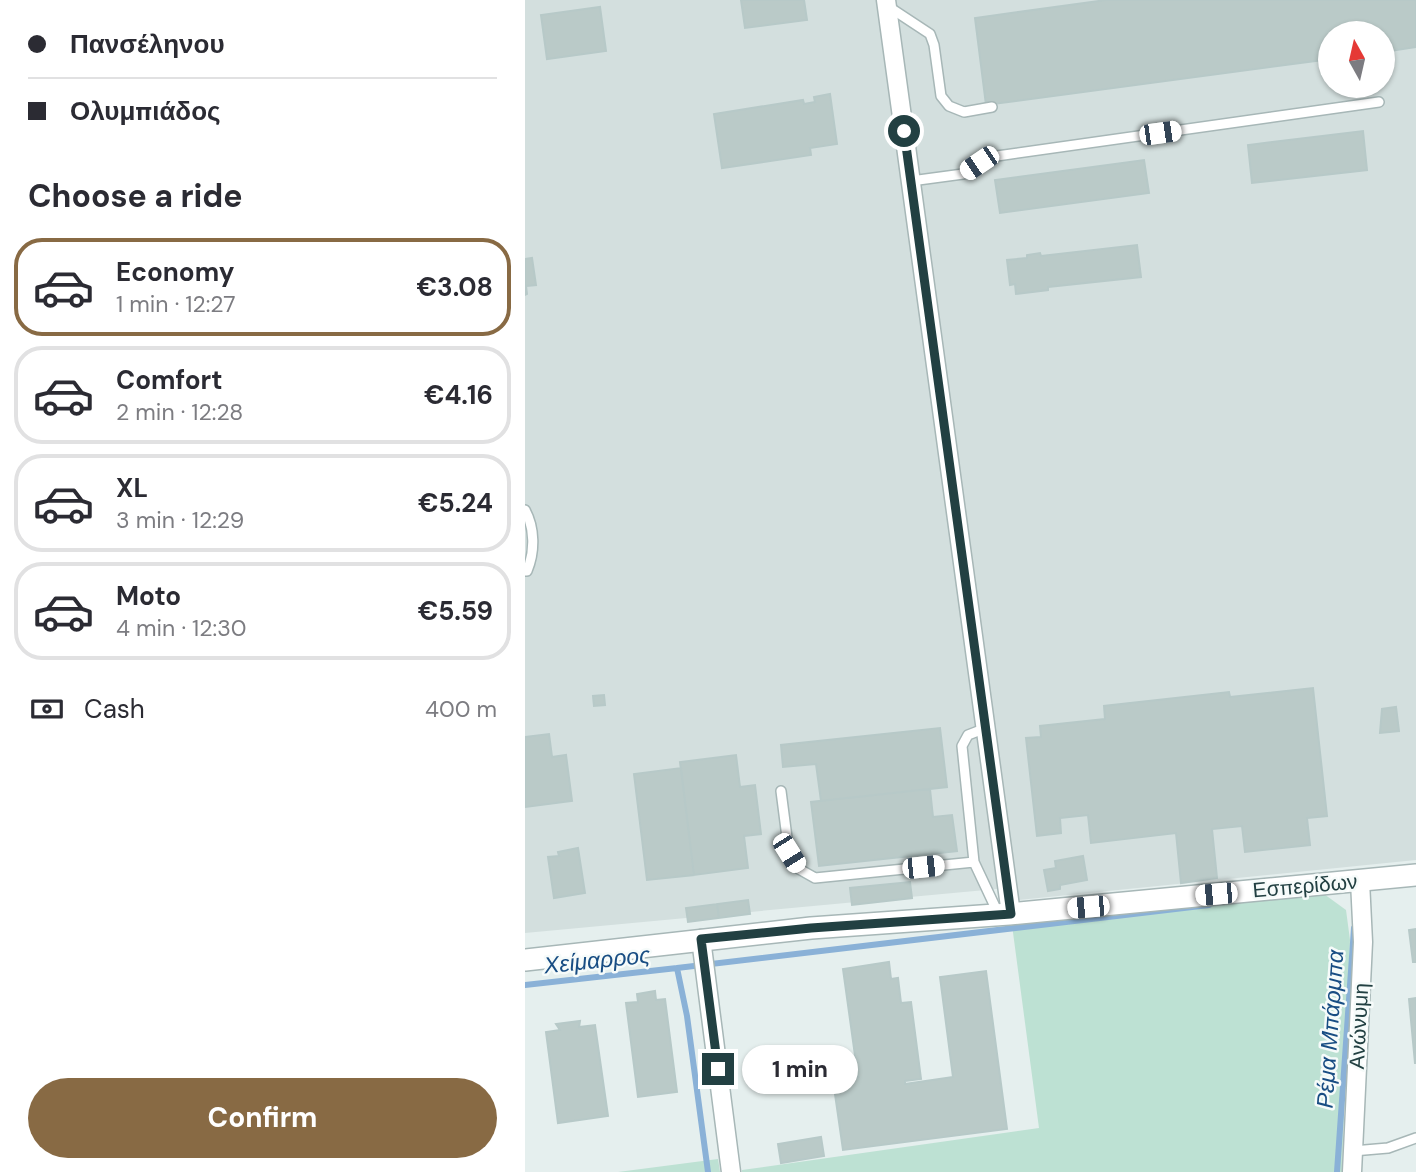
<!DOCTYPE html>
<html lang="en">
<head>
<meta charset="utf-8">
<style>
	body { margin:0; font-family:"DM Sans",sans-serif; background:#f2f2f3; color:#2b2b33; height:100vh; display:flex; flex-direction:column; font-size:26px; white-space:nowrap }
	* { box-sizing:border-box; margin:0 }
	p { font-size:23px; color:#7c7c81 }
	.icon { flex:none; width:38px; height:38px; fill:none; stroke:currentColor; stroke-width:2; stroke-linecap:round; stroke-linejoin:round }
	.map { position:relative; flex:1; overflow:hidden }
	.panel { display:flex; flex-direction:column; background:#fff; width:525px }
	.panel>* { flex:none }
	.hud { display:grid; align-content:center; height:154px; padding:0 28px; background:#fff }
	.needle { width:46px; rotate:352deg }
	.buttons { position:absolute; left:793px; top:21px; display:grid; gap:14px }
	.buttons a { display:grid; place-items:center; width:77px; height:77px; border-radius:50%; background:#fff; box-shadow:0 2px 5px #0004; font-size:35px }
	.end { position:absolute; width:32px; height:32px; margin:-16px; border:9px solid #224042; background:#fff; box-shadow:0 0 0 4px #fff }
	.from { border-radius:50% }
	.bubble { position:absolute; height:49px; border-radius:24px; background:#fff; box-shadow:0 2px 5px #0004; font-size:23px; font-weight:700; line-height:49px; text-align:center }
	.car { position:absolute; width:21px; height:42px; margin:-21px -10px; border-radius:9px; box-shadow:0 0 5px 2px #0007; background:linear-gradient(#fff 24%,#345 0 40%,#fff 0 76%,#345 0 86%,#fff 0) }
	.hud b { display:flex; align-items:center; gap:24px; height:66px; font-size:26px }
	.hud b+b { border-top:2px solid #e1e1e2 }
	.hud i { width:18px; height:18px; background:#2b2b33 }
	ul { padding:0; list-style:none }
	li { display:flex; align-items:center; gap:21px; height:98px; margin:0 14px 10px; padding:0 14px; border:4px solid #e1e1e2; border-radius:28px }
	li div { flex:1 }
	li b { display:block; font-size:26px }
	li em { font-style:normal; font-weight:700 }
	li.on { border-color:#886a44 }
	li>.icon { width:63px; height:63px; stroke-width:1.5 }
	h2 { padding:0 28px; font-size:32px; line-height:84px }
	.pay { display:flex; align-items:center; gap:18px; height:77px; padding:0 28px; font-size:26px }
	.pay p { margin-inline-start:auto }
	.action { display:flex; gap:14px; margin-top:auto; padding:14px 28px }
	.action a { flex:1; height:80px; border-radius:42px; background:#886a44; color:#fff; font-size:28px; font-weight:700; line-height:80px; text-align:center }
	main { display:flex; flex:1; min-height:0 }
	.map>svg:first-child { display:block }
</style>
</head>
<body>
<main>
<section class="panel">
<div class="hud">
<b><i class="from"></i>Πανσέληνου</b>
<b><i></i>Ολυμπιάδος</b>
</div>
<h2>Choose a ride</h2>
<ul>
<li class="on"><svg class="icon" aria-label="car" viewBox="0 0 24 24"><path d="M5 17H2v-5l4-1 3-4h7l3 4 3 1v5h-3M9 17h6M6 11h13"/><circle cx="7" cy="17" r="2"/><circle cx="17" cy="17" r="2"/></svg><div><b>Economy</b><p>1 min · 12:27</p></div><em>€3.08</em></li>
<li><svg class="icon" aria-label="car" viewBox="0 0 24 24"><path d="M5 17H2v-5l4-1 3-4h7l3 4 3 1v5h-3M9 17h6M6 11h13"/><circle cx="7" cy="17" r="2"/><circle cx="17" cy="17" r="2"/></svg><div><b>Comfort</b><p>2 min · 12:28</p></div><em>€4.16</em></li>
<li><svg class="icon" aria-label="car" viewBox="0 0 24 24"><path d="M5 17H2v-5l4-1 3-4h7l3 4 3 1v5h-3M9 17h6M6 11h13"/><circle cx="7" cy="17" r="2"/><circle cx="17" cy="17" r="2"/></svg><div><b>XL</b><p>3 min · 12:29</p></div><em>€5.24</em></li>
<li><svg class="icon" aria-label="car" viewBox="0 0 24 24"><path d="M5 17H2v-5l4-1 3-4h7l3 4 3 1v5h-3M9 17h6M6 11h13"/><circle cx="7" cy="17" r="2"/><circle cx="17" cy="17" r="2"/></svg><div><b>Moto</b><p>4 min · 12:30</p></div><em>€5.59</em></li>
</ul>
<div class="pay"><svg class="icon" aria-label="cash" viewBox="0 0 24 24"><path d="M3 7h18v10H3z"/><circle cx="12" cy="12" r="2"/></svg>Cash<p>400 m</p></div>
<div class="action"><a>Confirm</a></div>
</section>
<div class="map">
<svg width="891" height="1172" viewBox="0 0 891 1172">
	<rect width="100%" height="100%" fill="#e5efee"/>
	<path fill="#d3dfde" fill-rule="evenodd" d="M0,0H891V860L484,901L482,888L0,933ZM805,33H858V86H805Z"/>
	<path fill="#bde1d3" d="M799,894L821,910L825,940L817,1172H217V1170L514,1128L487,925Z
		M193,1159L195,1172H93Z"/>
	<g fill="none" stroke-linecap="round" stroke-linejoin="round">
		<path stroke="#8ab1d7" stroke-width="6" d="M152,968L684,905
			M0,985L152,968L162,1016L183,1172
			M812,1172L829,928"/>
	</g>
	<path fill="#bacac8" stroke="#b7c9c8" stroke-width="2" d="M216,0H279L282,20L220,28Z
		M581,0H891V47L858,52V33H805V59L461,105L450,18Z
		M75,7L81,51L22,59L16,15Z
		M305,94L312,144L285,148L286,155L197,168L189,114L278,100L279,104L290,102L289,97Z
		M838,131L842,170L727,183L723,145Z
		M619,160L624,193L475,213L470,180Z
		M612,245L616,277L523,287V290L491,294L490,284L485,285L482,260L502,258V255L515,253L516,256Z
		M7,258L11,285L1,286L2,294L0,295V259Z
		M788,688L802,816L782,818L785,845L720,852L717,826L687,829L692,878L656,883L651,833L566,843L563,815L535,818L536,833L512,836L501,738L516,737L515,726L580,719L579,706L704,692L705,697Z
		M79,695L80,705L69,706L68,696Z
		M871,707L874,731L855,733L857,709Z
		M415,728L422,787L296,801L291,764L258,767L256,745Z
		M24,734L27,757L41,755L47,801L0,807V737Z
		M211,755L215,787L230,785L236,834L219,836L223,868L169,875L155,762Z
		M156,768L169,875L122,880L109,774Z
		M405,789L408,817L427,815L432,851L294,866L286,802Z
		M53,848L60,893L29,898L23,857L34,856L33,852Z
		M558,856L562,880L535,885V889L523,891L519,870L531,868L530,861Z
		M385,882L387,898L327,905L325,888Z
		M223,900L225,914L194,918L192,904Z
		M192,904L194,918L163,922L161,908Z
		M891,929V962H888L884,930Z
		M364,962L366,979L373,978L376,1003L386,1002L396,1079L380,1081V1084L428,1077L415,977L461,971L482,1129L318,1150L308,1080L333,1077L318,969Z
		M130,991L131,1000L140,999L152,1092L113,1097L101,1003L113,1002L112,994Z
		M891,998V1063H890L884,999Z
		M55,1021L54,1027L70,1025L83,1116L33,1123L21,1032L35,1030L31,1024Z
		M296,1137L299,1156L256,1163L253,1144Z"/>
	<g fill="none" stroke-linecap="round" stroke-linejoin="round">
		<g stroke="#a7b7b7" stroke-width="12">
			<path id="service" d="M364,7L405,34L409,45L416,96L424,106L439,112L467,107
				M386,181L438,174L454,163L472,156L854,102
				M0,510C10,528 10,552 2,571H0
				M256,791L264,853L274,869L290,878L449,862L473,913
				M449,862L437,746L443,735L461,728
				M828,1151L863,1148L891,1138"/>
		</g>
		<g stroke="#a7b7b7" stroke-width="21">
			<path id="minor" d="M361,0L486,914
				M176,939L206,1172
				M827,1172L838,942L835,881"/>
		</g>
		<g stroke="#a7b7b7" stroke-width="24">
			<path id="tertiary" d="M0,960L286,928L484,914L891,875"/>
		</g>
		<use href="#service" stroke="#fff" stroke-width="9"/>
		<use href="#minor" stroke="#fff" stroke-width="18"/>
		<use href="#tertiary" stroke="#fff" stroke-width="21"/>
	</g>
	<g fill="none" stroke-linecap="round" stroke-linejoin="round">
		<path stroke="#224042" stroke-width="9" d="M193,1069L176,939L286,928L486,914L379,131"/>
	</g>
	<g text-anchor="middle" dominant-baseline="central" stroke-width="5" stroke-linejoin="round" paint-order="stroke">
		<g font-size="21" fill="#224042" stroke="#f6fbfa">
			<text transform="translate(780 886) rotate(-5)">Εσπερίδων</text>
			<text transform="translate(834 1026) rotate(-87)">Ανώνυμη</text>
		</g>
		<g font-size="23" font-style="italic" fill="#184d83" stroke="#f6fbfa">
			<text transform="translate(72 960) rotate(-6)">Χείμαρρος</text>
			<text transform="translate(805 1029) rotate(-86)">Ρέμα Μπάρμπα</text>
		</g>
	</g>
</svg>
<div class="buttons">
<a><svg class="needle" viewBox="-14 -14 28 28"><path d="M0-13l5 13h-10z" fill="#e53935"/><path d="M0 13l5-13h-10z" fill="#7c7c81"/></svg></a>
</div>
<i class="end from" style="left:379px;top:131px"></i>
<i class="end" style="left:193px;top:1069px"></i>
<div class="bubble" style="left:217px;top:1045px;width:116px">1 min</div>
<i class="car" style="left:635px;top:133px;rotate:82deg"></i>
<i class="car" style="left:454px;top:163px;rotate:236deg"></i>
<i class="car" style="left:264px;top:853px;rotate:148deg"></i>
<i class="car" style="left:398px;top:867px;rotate:84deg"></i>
<i class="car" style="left:691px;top:894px;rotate:265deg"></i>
<i class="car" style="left:563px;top:907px;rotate:265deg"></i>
</div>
</main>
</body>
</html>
